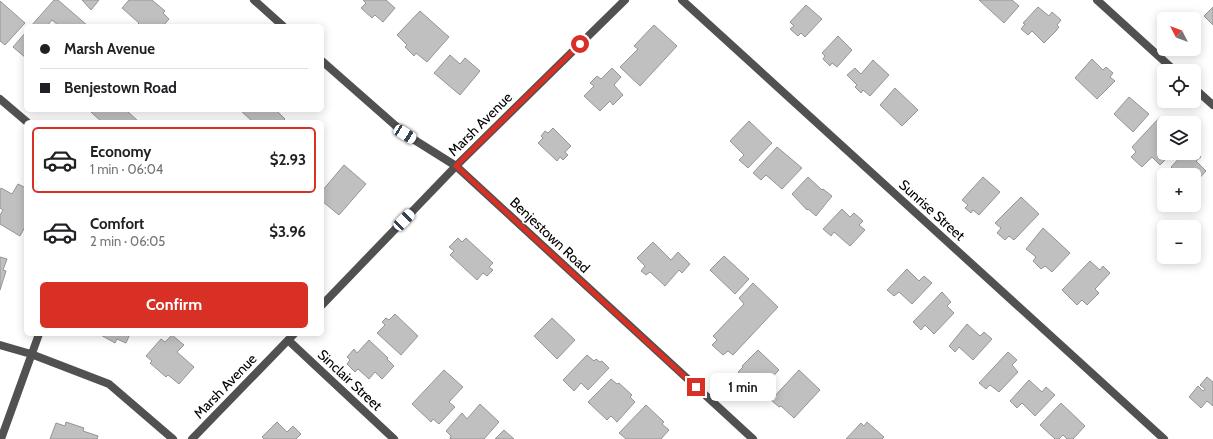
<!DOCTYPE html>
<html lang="en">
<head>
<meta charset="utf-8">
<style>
	body { margin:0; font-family:Cabin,sans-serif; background:#f6f6f6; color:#202124; height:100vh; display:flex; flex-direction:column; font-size:15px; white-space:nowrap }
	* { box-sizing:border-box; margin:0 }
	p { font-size:13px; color:#757577 }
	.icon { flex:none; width:22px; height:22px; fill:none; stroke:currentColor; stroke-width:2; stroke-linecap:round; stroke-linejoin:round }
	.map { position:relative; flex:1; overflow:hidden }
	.details { position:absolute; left:24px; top:120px; width:300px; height:216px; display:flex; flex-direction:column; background:#fff; border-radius:6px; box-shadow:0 2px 10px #0003 }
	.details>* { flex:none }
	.top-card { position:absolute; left:24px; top:24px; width:300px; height:88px; border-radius:6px; box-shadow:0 2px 10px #0003; display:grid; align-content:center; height:88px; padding:0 16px; background:#fff }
	.needle { width:26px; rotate:312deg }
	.fabs { position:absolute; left:1157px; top:12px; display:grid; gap:8px }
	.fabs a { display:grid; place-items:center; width:44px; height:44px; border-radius:6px; background:#fff; box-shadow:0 2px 10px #0003; font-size:20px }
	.end { position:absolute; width:18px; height:18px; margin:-9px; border:5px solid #d93025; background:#fff; box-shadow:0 0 0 2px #fff }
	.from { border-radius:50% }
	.bubble { position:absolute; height:28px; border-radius:6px; background:#fff; box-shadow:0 2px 10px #0003; font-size:13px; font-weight:800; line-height:28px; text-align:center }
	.car { position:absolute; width:12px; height:24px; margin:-12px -6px; border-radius:5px; box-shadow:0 0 3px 1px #0007; background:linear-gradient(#fff 24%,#345 0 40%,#fff 0 76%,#345 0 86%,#fff 0) }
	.top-card b { display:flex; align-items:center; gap:14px; height:38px; font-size:15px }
	.top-card b+b { border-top:1px solid #e0e0e0 }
	.top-card i { width:10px; height:10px; background:#202124 }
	ul { padding:7px 0 0; list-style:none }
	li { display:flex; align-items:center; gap:12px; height:66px; margin:0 8px 6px; padding:0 8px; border:2px solid transparent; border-radius:6px }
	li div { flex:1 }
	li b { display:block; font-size:15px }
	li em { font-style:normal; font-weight:800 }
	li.selected { border-color:#d93025 }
	li>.icon { width:36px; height:36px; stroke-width:1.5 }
	.primary-button { display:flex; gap:8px; margin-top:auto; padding:8px 16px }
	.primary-button a { flex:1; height:46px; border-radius:6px; background:#d93025; color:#fff; font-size:16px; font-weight:800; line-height:46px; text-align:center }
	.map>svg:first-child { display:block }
</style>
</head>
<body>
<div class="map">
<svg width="1213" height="439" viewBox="0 0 1213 439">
	<rect width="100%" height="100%" fill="#fff"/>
	<path fill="#c0c0c0" stroke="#959595" d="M54,0H58L88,26H59L52,20L47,26H31Z
		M82,0H99L91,10Z
		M129,0H152L165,11L163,13L169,19L163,26H136L139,23L122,8Z
		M363,0H386L395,8L383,22L375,15L372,18L361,8L366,3Z
		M979,0H1012L1019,6L1004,23Z
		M0,1L25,23L5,45L0,41Z
		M806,5L822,19L805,37L801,33L798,36L790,29L794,26L790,22Z
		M1038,7L1049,16L1052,12L1061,20L1057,25L1059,27L1056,31L1044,43L1032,31L1028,35L1021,29L1025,24L1023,23Z
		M1213,7V25L1204,16Z
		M420,11L449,37L427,62L416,53L414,56L405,47L407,45L397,35Z
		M654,25L677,46L640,86L620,67L638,49L634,46Z
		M26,32V58L13,47Z
		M838,36L852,50L837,67L832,63L830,66L823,59L825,56L822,53Z
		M450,55L460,64L465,58L480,71L460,95L434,73Z
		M1092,59L1103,70L1106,67L1113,73L1110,77L1115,81L1097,99L1075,78Z
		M873,60L889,75L870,96L863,90L861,93L855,87L857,85L847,75L855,68L861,74Z
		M612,68L621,77L614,85L623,95L613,105L610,101L600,111L584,96L594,86L590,83L597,76L601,79Z
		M895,88L918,110L902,126L880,105Z
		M1129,97L1149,114L1133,132L1114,114Z
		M93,110H126L139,122H102L91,112Z
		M240,110H279L278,112L285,119L282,122H253Z
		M1160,117L1167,123H1164V153H1172L1160,165L1152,157L1142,167L1131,157L1136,152L1132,147Z
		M749,121L772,143L748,168L739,160L744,155L730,141Z
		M553,128L571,146L565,152L568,155L563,160L560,157L557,161L538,143L543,138L541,136L545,131L548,133Z
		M777,147L802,168L782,189L766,175L761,180L753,173Z
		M1194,151L1201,157L1196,161L1206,171L1194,184V175H1179L1171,167L1184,153H1194Z
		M344,165L366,184L339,215L322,201V191Z
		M808,177L822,190L823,189L832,196L816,216L808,209L807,210L792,194Z
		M983,177L1000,192L979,215L973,210L971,213L965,208L968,205L962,200Z
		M18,184L26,188V225L20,236L0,224V215L3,210L0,208V190L1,188L12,194Z
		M1021,197L1039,214L1014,240L1009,236L1005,240L997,233L1001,228L995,223Z
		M842,209L850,217L854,213L863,221L859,225L865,230L850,246L834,232L831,236L823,229Z
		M1043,228L1070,253L1052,272L1045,266L1041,269L1033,261L1036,257L1026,249Z
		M458,238L462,242L466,238L493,263L489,267L493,270L487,276L483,273L477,280L450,255L454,251L449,247Z
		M653,242L671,260L678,252L690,264L682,273L679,270L665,286L650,272L646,275L641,271L645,266L637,258Z
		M724,256L749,279L735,294L710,270Z
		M0,257L7,259L3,270L6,271L0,290Z
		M1090,261L1100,270L1103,266L1110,273L1095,289L1099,293L1087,305L1082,300L1077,305L1062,290Z
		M907,269L919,281L924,276L932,283L912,304L899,292L894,296L887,290Z
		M753,283L778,307L733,355L728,351L723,355L712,345L717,340L713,336L744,304L739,298Z
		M942,292L951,302L947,306L954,313L934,334L925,325L921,330L913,322Z
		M395,314L418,336L401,355L377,333L385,325L382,322L386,318L389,320Z
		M552,318L575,340L557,359L534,336Z
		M967,324L980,336L984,332L992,339L973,360L959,347L955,352L949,346Z
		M99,334H130L126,343L117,339L115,343Z
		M172,335L184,345L177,352L194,367L179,384L168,375L166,377L150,363L152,361L146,356L161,339L165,342Z
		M369,340L388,358L387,359L394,366L382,379L375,372L369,379L358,369L355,372L347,364L350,360L347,357L354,349L357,353Z
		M758,350L779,370L763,387L753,377L749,381L738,372L743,367L742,366Z
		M1008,352L1017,360L1012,365L1018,372L999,392L990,385L986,389L979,383Z
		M587,355L594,361L596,359L600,362L602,361L609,368L588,390L581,383L574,391L563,380Z
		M444,370L463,387L449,402L455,407L439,424L433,419L431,422L412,404Z
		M799,370L820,390L794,418L781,406L779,407L771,400Z
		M1207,377L1213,382V406L1207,401L1201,408L1189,397L1198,386L1203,391L1205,389L1200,385Z
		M611,379L617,384L619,383L632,395L630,397L635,402L617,422L611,416L607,420L588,402Z
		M1029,380L1042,392L1046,387L1055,395L1035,416L1022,403L1017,408L1010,401Z
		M1061,403L1085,426L1073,439H1067L1063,435L1059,439H1055L1040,425Z
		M480,404L499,422L484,439H450L451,436L446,431L462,413L467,419Z
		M646,405L664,422L662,424L669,430L661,439H626L619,433Z
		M66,422L84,428L83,431L98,436L97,439H50L56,423L65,426Z
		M277,422L287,432L293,426L301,434L296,439H264L262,437Z
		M867,422L884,437L882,439H846L861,423L864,426Z
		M504,430L514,439H495Z"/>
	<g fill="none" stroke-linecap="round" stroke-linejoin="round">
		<path stroke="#515151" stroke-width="8" d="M254,0L283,26
			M682,0L1164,439
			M1097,0L1175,71
			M322,61L405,134L456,166L753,439
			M1194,88L1213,105
			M0,99L27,122
			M322,305L456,166L625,0
			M288,340L394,439
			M0,345L31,354L109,384L173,439
			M1,439L39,334
			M192,439L294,334"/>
	</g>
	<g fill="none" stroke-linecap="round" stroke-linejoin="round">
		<path stroke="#d93025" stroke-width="5" d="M580,44L456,166L696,387"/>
	</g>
	<g text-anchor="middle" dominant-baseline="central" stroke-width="3" stroke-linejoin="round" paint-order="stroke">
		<g font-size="14" fill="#000" stroke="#fff">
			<text transform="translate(480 124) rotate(-45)">Marsh Avenue</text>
			<text transform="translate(932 210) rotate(42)">Sunrise Street</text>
			<text transform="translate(550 235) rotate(43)">Benjestown Road</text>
			<text transform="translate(350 380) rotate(43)">Sinclair Street</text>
			<text transform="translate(225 386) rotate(-46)">Marsh Avenue</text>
		</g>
	</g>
</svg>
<div class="fabs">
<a><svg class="needle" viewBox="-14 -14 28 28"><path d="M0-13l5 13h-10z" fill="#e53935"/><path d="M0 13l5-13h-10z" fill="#757577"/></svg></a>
<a><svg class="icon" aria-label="locate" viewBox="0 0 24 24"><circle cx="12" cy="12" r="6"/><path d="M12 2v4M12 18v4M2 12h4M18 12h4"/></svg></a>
<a><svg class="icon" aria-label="layers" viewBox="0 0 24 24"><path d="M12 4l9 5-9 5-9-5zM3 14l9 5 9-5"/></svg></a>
<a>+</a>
<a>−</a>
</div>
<i class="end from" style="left:580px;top:44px"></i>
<i class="end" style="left:696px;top:387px"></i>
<div class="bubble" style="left:710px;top:373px;width:66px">1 min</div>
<i class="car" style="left:405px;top:134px;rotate:122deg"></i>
<i class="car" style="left:404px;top:220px;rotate:44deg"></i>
<div class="top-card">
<b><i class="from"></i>Marsh Avenue</b>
<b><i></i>Benjestown Road</b>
</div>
<section class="details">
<ul>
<li class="selected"><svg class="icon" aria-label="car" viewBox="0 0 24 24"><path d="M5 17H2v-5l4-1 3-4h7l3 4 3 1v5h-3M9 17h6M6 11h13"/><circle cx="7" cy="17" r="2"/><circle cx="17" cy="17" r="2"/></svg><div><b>Economy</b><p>1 min · 06:04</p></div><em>$2.93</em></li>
<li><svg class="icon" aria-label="car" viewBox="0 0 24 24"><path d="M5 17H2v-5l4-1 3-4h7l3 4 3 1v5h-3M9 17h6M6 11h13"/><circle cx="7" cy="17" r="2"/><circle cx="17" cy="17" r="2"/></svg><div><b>Comfort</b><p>2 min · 06:05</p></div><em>$3.96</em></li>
</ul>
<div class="primary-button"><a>Confirm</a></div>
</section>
</div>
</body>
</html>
